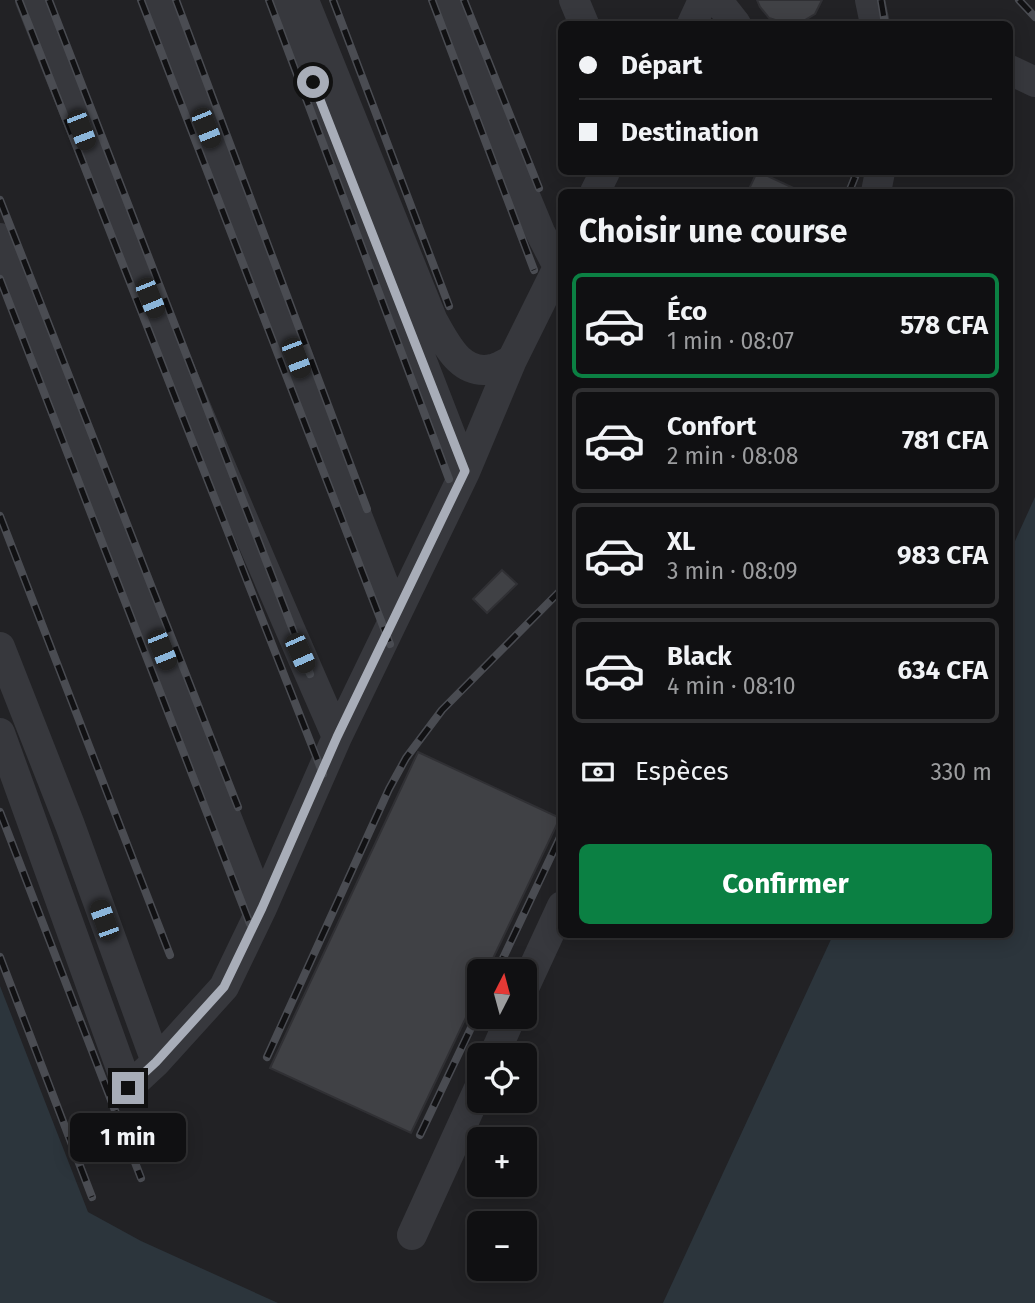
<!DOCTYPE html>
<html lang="fr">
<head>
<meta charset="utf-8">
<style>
	body { margin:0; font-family:"Fira Sans",sans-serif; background:#1e1e20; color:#f1f3f6; height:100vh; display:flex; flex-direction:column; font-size:26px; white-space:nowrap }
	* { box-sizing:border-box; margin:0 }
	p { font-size:23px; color:#9c9d9f }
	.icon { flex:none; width:38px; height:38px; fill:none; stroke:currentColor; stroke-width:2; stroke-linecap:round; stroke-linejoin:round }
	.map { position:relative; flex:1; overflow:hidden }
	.sheet { position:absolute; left:558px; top:189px; width:455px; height:749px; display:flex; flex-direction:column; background:#101012; border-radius:10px; box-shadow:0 4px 18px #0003,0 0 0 2px #303032 }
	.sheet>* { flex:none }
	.banner { position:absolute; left:558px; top:21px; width:455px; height:154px; border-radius:10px; box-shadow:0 4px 18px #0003,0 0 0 2px #303032; display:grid; align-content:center; height:154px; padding:0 21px; background:#101012 }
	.needle { width:46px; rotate:6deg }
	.controls { position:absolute; left:467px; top:959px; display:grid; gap:14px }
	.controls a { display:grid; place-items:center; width:70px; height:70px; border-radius:10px; background:#101012; box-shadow:0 4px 18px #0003,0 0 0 2px #303032; font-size:35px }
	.end { position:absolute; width:32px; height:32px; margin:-16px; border:9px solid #a8adb8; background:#111; box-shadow:0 0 0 4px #111 }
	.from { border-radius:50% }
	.bubble { position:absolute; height:49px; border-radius:10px; background:#101012; box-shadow:0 4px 18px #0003,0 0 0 2px #303032; font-size:23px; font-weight:700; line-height:49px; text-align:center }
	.car { position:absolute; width:21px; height:42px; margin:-21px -10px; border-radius:9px; box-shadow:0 0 5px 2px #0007; background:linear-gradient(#222 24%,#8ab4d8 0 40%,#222 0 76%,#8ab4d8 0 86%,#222 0) }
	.banner b { display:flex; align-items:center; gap:24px; height:66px; font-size:26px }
	.banner b+b { border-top:2px solid #303032 }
	.banner i { width:18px; height:18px; background:#f1f3f6 }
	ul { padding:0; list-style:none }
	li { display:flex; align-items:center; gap:21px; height:105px; margin:0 14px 10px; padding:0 7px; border:4px solid #303032; border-radius:10px }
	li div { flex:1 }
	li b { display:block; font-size:26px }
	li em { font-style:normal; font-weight:700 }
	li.selected { border-color:#0b8043 }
	li>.icon { width:63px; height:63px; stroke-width:1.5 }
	h2 { padding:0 21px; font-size:32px; line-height:84px }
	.pay { display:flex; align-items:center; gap:18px; height:77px; padding:0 21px; font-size:26px }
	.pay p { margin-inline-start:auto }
	.cta { display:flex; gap:14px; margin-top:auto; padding:14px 21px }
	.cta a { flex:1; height:80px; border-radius:10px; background:#0b8043; color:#fff; font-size:28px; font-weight:700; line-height:80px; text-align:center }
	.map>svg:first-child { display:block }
</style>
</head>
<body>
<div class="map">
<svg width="1035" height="1303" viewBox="0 0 1035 1303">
	<rect width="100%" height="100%" fill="#161618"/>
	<path fill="#222225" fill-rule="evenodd" d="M0,0H1035V1303H0ZM562,24H1010V172H562ZM562,192H1010V934H562ZM480,971H525V1017H480ZM480,1055H525V1101H480ZM480,1139H525V1185H480ZM480,1223H525V1269H480Z"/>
	<path fill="#2c353c" d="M1035,497V1303H663L833,935L1010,934V552Z
		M0,986L88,1212L141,1241L278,1303H0Z"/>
	<path fill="#404145" stroke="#303034" stroke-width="2" d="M757,0H822L815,14L800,23L788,24L769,18L760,7Z
		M757,172H759L802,192H752L748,191Z
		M502,570L517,584L487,613L473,599Z
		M418,752L560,818L487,971H480V988L411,1133L270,1068Z"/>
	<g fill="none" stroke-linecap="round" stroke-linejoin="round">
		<path stroke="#37383d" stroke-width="30" d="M30,0C128,247 230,493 337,737
			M156,0L395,613
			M282,0L465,472
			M444,0L540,232L558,267
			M574,0L584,24
			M717,0L736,24
			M870,0L875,24
			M305,3L433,321C446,343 460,376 492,369C499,368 506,363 512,360
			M692,24L703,0
			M1010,70L1035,82
			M595,192L605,172
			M876,192L880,172
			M0,238L262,908
			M0,647L70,825L156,1062
			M0,733L128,1088L156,1062L224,987L262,908L337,737L465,472L512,360L562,259
			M525,986L562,906
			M494,1055L511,1017
			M412,1235L480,1086"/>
		<g stroke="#4a4c52" stroke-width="8">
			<path id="rail" d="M19,0L323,774
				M49,0L310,674
				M141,0L390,644
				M176,0L367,509
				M269,0L449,479
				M333,0L449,306
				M432,0L534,270
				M464,0L539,188
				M881,0L885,24
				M1019,0L1035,17
				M849,192L857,172
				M0,200L238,807
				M0,279L250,924
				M0,516L170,955
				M0,812L141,1178
				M0,957L92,1197
				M497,971L562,833
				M267,1057L389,789L406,758L442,710L562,589
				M420,1135L480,1009"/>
		</g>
		<use href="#rail" stroke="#111113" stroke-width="5" stroke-dasharray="16" stroke-linecap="butt"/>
	</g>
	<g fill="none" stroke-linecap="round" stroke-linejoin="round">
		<path stroke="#a8adb8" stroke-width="9" d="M128,1088L156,1062L224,987L262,908L337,737L465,471L313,82"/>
	</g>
</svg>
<div class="controls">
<a><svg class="needle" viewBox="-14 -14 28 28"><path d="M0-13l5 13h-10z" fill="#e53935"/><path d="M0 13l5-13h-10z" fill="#9c9d9f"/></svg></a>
<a><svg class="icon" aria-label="locate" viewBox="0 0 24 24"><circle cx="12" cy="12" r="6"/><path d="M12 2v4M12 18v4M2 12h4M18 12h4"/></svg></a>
<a>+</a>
<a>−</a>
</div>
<i class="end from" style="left:313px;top:82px"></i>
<i class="end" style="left:128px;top:1088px"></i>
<div class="bubble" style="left:70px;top:1113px;width:116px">1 min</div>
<i class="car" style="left:206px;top:128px;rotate:158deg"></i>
<i class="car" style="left:81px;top:130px;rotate:159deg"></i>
<i class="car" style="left:150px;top:298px;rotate:158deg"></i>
<i class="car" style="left:296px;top:358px;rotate:159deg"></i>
<i class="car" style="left:162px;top:650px;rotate:158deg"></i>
<i class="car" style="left:300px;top:653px;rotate:156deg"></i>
<i class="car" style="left:104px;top:920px;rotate:340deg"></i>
<div class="banner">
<b><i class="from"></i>Départ</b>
<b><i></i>Destination</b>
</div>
<section class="sheet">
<h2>Choisir une course</h2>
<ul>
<li class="selected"><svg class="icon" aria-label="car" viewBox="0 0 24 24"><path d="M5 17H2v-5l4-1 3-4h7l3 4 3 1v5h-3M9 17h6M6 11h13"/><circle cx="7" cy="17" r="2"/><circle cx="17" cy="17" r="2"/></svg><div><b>Éco</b><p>1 min · 08:07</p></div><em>578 CFA</em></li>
<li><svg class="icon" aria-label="car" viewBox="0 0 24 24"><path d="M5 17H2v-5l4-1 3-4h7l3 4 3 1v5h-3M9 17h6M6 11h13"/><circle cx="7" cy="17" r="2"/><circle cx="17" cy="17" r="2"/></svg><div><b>Confort</b><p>2 min · 08:08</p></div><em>781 CFA</em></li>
<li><svg class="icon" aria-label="car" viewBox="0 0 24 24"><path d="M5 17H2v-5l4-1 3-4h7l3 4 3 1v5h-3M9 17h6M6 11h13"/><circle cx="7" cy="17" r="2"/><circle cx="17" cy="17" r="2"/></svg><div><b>XL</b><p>3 min · 08:09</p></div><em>983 CFA</em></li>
<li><svg class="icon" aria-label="car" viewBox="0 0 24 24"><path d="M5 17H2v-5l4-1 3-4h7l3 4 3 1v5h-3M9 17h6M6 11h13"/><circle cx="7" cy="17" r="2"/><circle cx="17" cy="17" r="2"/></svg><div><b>Black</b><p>4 min · 08:10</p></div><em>634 CFA</em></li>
</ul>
<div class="pay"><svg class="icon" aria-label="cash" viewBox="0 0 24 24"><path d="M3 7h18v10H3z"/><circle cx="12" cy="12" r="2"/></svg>Espèces<p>330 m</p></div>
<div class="cta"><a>Confirmer</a></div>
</section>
</div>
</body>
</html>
